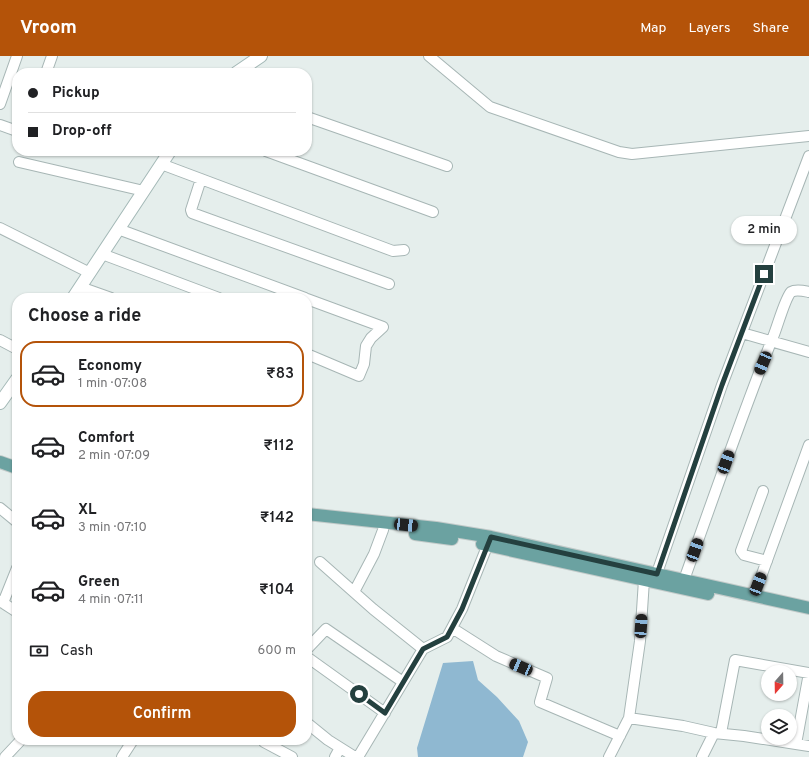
<!DOCTYPE html>
<html lang="en">
<head>
<meta charset="utf-8">
<style>
	body { margin:0; font-family:Overpass,sans-serif; background:#f6f6f6; color:#202124; height:100vh; display:flex; flex-direction:column; font-size:15px; white-space:nowrap }
	* { box-sizing:border-box; margin:0 }
	p { font-size:13px; color:#757577 }
	.icon { flex:none; width:22px; height:22px; fill:none; stroke:currentColor; stroke-width:2; stroke-linecap:round; stroke-linejoin:round }
	.map { position:relative; flex:1; overflow:hidden }
	.panel { position:absolute; left:12px; top:237px; width:300px; height:452px; display:flex; flex-direction:column; background:#fff; border-radius:16px; box-shadow:0 1px 3px #0004 }
	.panel>* { flex:none }
	.top-card { position:absolute; left:12px; top:12px; width:300px; height:88px; border-radius:16px; box-shadow:0 1px 3px #0004; display:grid; align-content:center; height:88px; padding:0 16px; background:#fff }
	.needle { width:26px; rotate:200deg }
	.buttons { position:absolute; left:761px; top:609px; display:grid; gap:8px }
	.buttons a { display:grid; place-items:center; width:36px; height:36px; border-radius:50%; background:#fff; box-shadow:0 1px 3px #0004; font-size:20px }
	.end { position:absolute; width:18px; height:18px; margin:-9px; border:5px solid #24403f; background:#fff; box-shadow:0 0 0 2px #fff }
	.from { border-radius:50% }
	.bubble { position:absolute; height:28px; border-radius:14px; background:#fff; box-shadow:0 1px 3px #0004; font-size:13px; font-weight:600; line-height:28px; text-align:center }
	.car { position:absolute; width:12px; height:24px; margin:-12px -6px; border-radius:5px; box-shadow:0 0 3px 1px #0007; background:linear-gradient(#222 24%,#8ab4d8 0 40%,#222 0 76%,#8ab4d8 0 86%,#222 0) }
	.top-card b { display:flex; align-items:center; gap:14px; height:38px; font-size:15px }
	.top-card b+b { border-top:1px solid #e0e0e0 }
	.top-card i { width:10px; height:10px; background:#202124 }
	ul { padding:0; list-style:none }
	li { display:flex; align-items:center; gap:12px; height:66px; margin:0 8px 6px; padding:0 8px; border:2px solid transparent; border-radius:16px }
	li div { flex:1 }
	li b { display:block; font-size:15px }
	li em { font-style:normal; font-weight:600 }
	li.current { border-color:#b45309 }
	li>.icon { width:36px; height:36px; stroke-width:1.5 }
	h2 { padding:0 16px; font-size:18px; line-height:48px }
	.pay { display:flex; align-items:center; gap:10px; height:44px; padding:0 16px; font-size:15px }
	.pay p { margin-inline-start:auto }
	.action { display:flex; gap:8px; margin-top:auto; padding:8px 16px }
	.action a { flex:1; height:46px; border-radius:16px; background:#b45309; color:#fff; font-size:16px; font-weight:600; line-height:46px; text-align:center }
	header { display:flex; align-items:center; gap:24px; box-sizing:border-box; height:56px; padding:0 20px; background:#b45309; color:#fff }
	header strong { font-size:19px }
	nav { display:flex; gap:22px; margin-inline-start:auto; font-size:14px }
	.map>svg:first-child { display:block }
</style>
</head>
<body>
<header>
<strong>Vroom</strong>
<nav><a>Map</a><a>Layers</a><a>Share</a></nav>
</header>
<div class="map">
<svg width="809" height="701" viewBox="0 0 809 701">
	<rect width="100%" height="100%" fill="#e5eeec"/>
	<path fill="#8fb8d1" d="M473,605L478,624L497,641L519,665L528,686L523,701H418L417,692L443,607Z"/>
	<g fill="none" stroke-linecap="round" stroke-linejoin="round">
		<g stroke="#a7b6b5" stroke-width="12">
			<path id="street" d="M429,0L490,51L619,96L632,98L809,80
				M46,17L52,0
				M0,48L17,0
				M307,61L447,110
				M0,69L17,75
				M266,95L433,156
				M19,106L144,135
				M161,108L393,195L404,194
				M201,123L191,154L192,157L389,228
				M0,172L90,217
				M118,173L305,242
				M102,198L219,242
				M80,231L111,242
				M307,243L383,271L371,282L366,290L364,308L359,320L307,298
				M742,277L809,296
				M0,284L17,293
				M763,435L741,495L744,499L767,505
				M0,452L17,466
				M320,506L373,553L423,593
				M657,517L722,329L809,100
				M684,524C713,443 741,361 773,281C777,272 785,242 791,236C796,233 804,235 809,236
				M354,536L374,498L383,474
				M754,540L809,389
				M0,545L17,556
				M3,547L17,512
				M452,572L496,600L547,622L540,646L620,680
				M307,593L326,573L403,626
				M307,601L385,657
				M809,617L796,688L809,690
				M629,662L683,670L714,677L744,680L796,688
				M307,667L328,684L355,701
				M721,677L735,604L809,617
				M264,686L292,701
				M5,701L21,684
				M122,701L133,684
				M335,701L340,692
				M358,701L423,593L447,581L462,553L490,483
				M609,701L629,662L640,585L644,524
				M702,701L714,677"/>
		</g>
		<g stroke="#a4b9b7" stroke-width="14">
			<path id="secondary" d="M236,17L261,0
				M73,242L170,95
				M0,347L17,323"/>
		</g>
		<g stroke="#c2cac9" stroke-width="14">
			<path id="primary" d="M0,406L17,412
				M307,458L436,472L491,481L809,552
				M415,478L452,483
				M482,488L708,538"/>
		</g>
		<use href="#street" stroke="#fff" stroke-width="10"/>
		<use href="#secondary" stroke="#fff" stroke-width="12"/>
		<use href="#primary" stroke="#6ba2a1" stroke-width="12"/>
	</g>
	<g fill="none" stroke-linecap="round" stroke-linejoin="round">
		<path stroke="#24403f" stroke-width="5" d="M359,638L385,657L423,593L447,581L462,553L491,481L657,518L722,329L764,218"/>
	</g>
</svg>
<div class="buttons">
<a><svg class="needle" viewBox="-14 -14 28 28"><path d="M0-13l5 13h-10z" fill="#e53935"/><path d="M0 13l5-13h-10z" fill="#757577"/></svg></a>
<a><svg class="icon" aria-label="layers" viewBox="0 0 24 24"><path d="M12 4l9 5-9 5-9-5zM3 14l9 5 9-5"/></svg></a>
</div>
<i class="end from" style="left:359px;top:638px"></i>
<i class="end" style="left:764px;top:218px"></i>
<div class="bubble" style="left:731px;top:160px;width:66px">2 min</div>
<i class="car" style="left:763px;top:307px;rotate:203deg"></i>
<i class="car" style="left:726px;top:406px;rotate:20deg"></i>
<i class="car" style="left:406px;top:469px;rotate:96deg"></i>
<i class="car" style="left:695px;top:494px;rotate:20deg"></i>
<i class="car" style="left:758px;top:528px;rotate:21deg"></i>
<i class="car" style="left:641px;top:570px;rotate:4deg"></i>
<i class="car" style="left:521px;top:611px;rotate:293deg"></i>
<div class="top-card">
<b><i class="from"></i>Pickup</b>
<b><i></i>Drop-off</b>
</div>
<section class="panel">
<h2>Choose a ride</h2>
<ul>
<li class="current"><svg class="icon" aria-label="car" viewBox="0 0 24 24"><path d="M5 17H2v-5l4-1 3-4h7l3 4 3 1v5h-3M9 17h6M6 11h13"/><circle cx="7" cy="17" r="2"/><circle cx="17" cy="17" r="2"/></svg><div><b>Economy</b><p>1 min · 07:08</p></div><em>₹83</em></li>
<li><svg class="icon" aria-label="car" viewBox="0 0 24 24"><path d="M5 17H2v-5l4-1 3-4h7l3 4 3 1v5h-3M9 17h6M6 11h13"/><circle cx="7" cy="17" r="2"/><circle cx="17" cy="17" r="2"/></svg><div><b>Comfort</b><p>2 min · 07:09</p></div><em>₹112</em></li>
<li><svg class="icon" aria-label="car" viewBox="0 0 24 24"><path d="M5 17H2v-5l4-1 3-4h7l3 4 3 1v5h-3M9 17h6M6 11h13"/><circle cx="7" cy="17" r="2"/><circle cx="17" cy="17" r="2"/></svg><div><b>XL</b><p>3 min · 07:10</p></div><em>₹142</em></li>
<li><svg class="icon" aria-label="car" viewBox="0 0 24 24"><path d="M5 17H2v-5l4-1 3-4h7l3 4 3 1v5h-3M9 17h6M6 11h13"/><circle cx="7" cy="17" r="2"/><circle cx="17" cy="17" r="2"/></svg><div><b>Green</b><p>4 min · 07:11</p></div><em>₹104</em></li>
</ul>
<div class="pay"><svg class="icon" aria-label="cash" viewBox="0 0 24 24"><path d="M3 7h18v10H3z"/><circle cx="12" cy="12" r="2"/></svg>Cash<p>600 m</p></div>
<div class="action"><a>Confirm</a></div>
</section>
</div>
</body>
</html>
